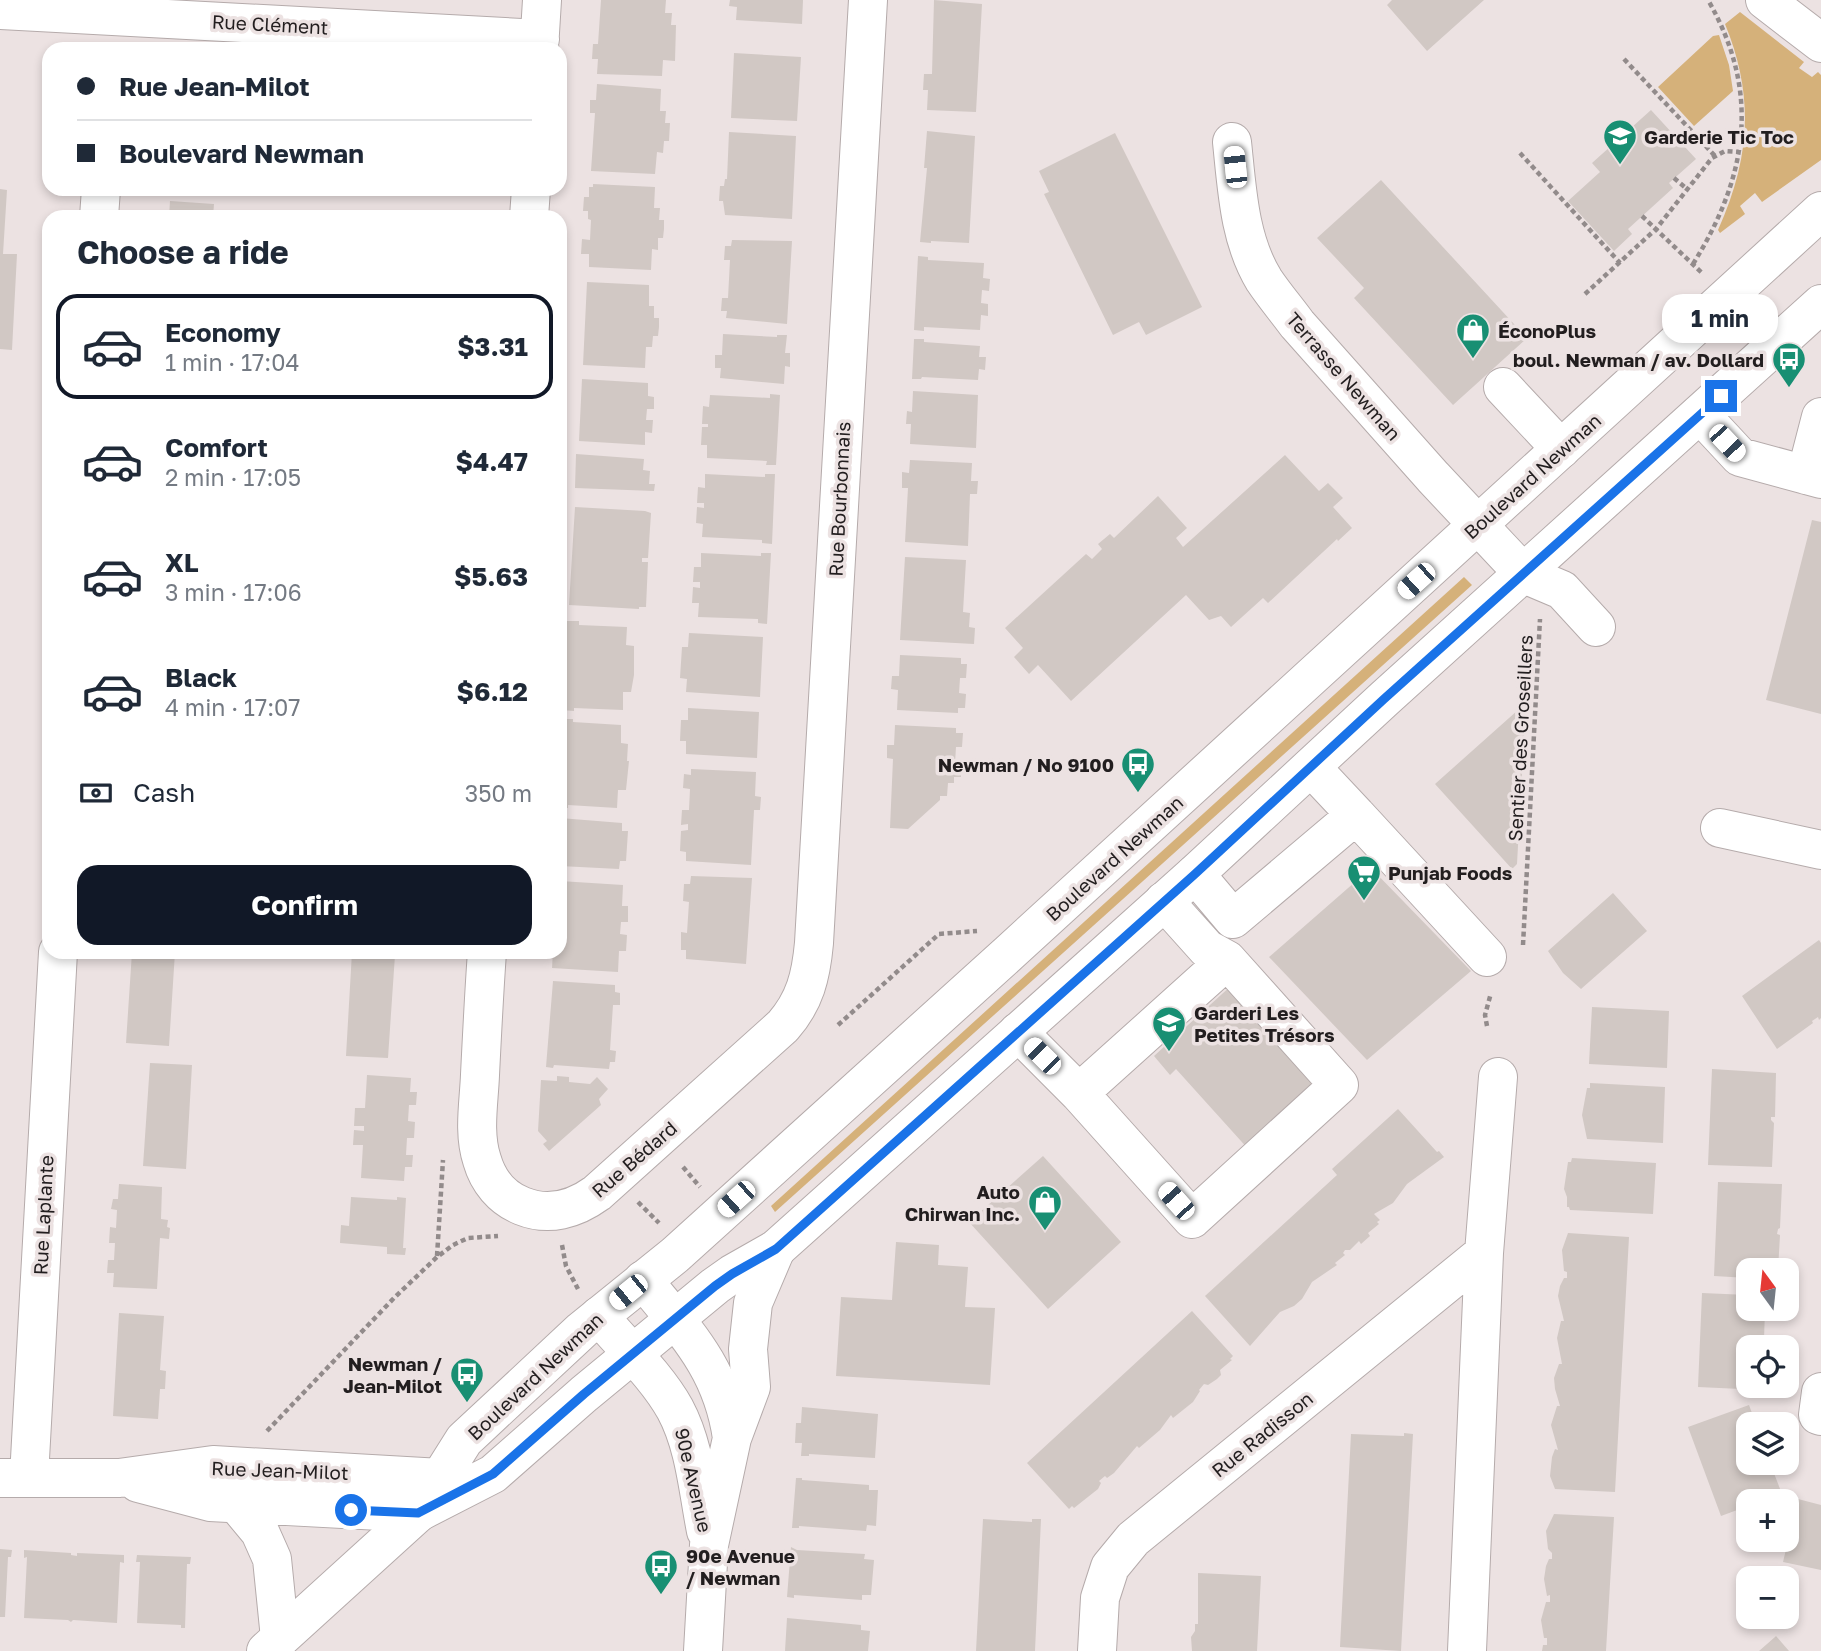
<!DOCTYPE html>
<html lang="en">
<head>
<meta charset="utf-8">
<style>
	body { margin:0; font-family:"Golos Text",sans-serif; background:#f6f6f7; color:#1f2937; height:100vh; display:flex; flex-direction:column; font-size:26px; white-space:nowrap }
	* { box-sizing:border-box; margin:0 }
	p { font-size:23px; color:#747a83 }
	.icon { flex:none; width:38px; height:38px; fill:none; stroke:currentColor; stroke-width:2; stroke-linecap:round; stroke-linejoin:round }
	.map { position:relative; flex:1; overflow:hidden }
	.details { position:absolute; left:42px; top:210px; width:525px; height:749px; display:flex; flex-direction:column; background:#fff; border-radius:21px; box-shadow:0 4px 10px #0003 }
	.details>* { flex:none }
	.top-card { position:absolute; left:42px; top:42px; width:525px; height:154px; border-radius:21px; box-shadow:0 4px 10px #0003; display:grid; align-content:center; height:154px; padding:0 35px; background:#fff }
	.needle { width:46px; rotate:345deg }
	.fabs { position:absolute; left:1736px; top:1258px; display:grid; gap:14px }
	.fabs a { display:grid; place-items:center; width:63px; height:63px; border-radius:14px; background:#fff; box-shadow:0 4px 10px #0003; font-size:35px }
	.end { position:absolute; width:32px; height:32px; margin:-16px; border:9px solid #1a73e8; background:#fff; box-shadow:0 0 0 4px #fff }
	.from { border-radius:50% }
	.bubble { position:absolute; height:49px; border-radius:21px; background:#fff; box-shadow:0 4px 10px #0003; font-size:23px; font-weight:700; line-height:49px; text-align:center }
	.car { position:absolute; width:21px; height:42px; margin:-21px -10px; border-radius:9px; box-shadow:0 0 5px 2px #0007; background:linear-gradient(#fff 24%,#345 0 40%,#fff 0 76%,#345 0 86%,#fff 0) }
	.top-card b { display:flex; align-items:center; gap:24px; height:66px; font-size:26px }
	.top-card b+b { border-top:2px solid #e0e1e3 }
	.top-card i { width:18px; height:18px; background:#1f2937 }
	ul { padding:0; list-style:none }
	li { display:flex; align-items:center; gap:21px; height:105px; margin:0 14px 10px; padding:0 21px; border:4px solid transparent; border-radius:21px }
	li div { flex:1 }
	li b { display:block; font-size:26px }
	li em { font-style:normal; font-weight:700 }
	li.selected { border-color:#111827 }
	li>.icon { width:63px; height:63px; stroke-width:1.5 }
	h2 { padding:0 35px; font-size:32px; line-height:84px }
	.pay { display:flex; align-items:center; gap:18px; height:77px; padding:0 35px; font-size:26px }
	.pay p { margin-inline-start:auto }
	.cta { display:flex; gap:14px; margin-top:auto; padding:14px 35px }
	.cta a { flex:1; height:80px; border-radius:21px; background:#111827; color:#fff; font-size:28px; font-weight:700; line-height:80px; text-align:center }
	.map>svg:first-child { display:block }
</style>
</head>
<body>
<div class="map">
<svg width="1821" height="1651" viewBox="0 0 1821 1651">
	<rect width="100%" height="100%" fill="#ece2e2"/>
	<path fill="#d5b17a" d="M1740,12L1804,62L1799,68L1812,77L1818,72L1821,75V160L1762,202L1755,193L1740,206L1745,214L1720,233L1718,230C1750,159 1755,97 1725,24Z
		M1719,35L1729,65L1733,91L1694,126L1658,87L1713,36Z
		M1464,577L1472,585L775,1212L771,1206Z"/>
	<path fill="#d1c8c4" d="M601,0H666L665,13H672L671,25H676L675,61L663,60L662,76L597,74L598,59H592L593,44H598Z
		M730,0H803L802,24L736,20L737,7L729,6Z
		M934,0L982,4L976,112L927,110L928,90H923L924,74H932Z
		M1392,0H1484L1427,51L1387,5Z
		M734,53L801,57L797,121L731,118Z
		M597,84L661,89L660,111H666L665,123H670L669,141H664L663,153L657,152L655,174L591,171L595,113H590V100H596Z
		M1651,110L1696,159L1669,183L1673,188L1628,229L1632,234L1614,251L1568,201L1600,172L1592,163Z
		M927,131L975,136L969,243L931,241V243L920,242L927,168H924Z
		M729,132L796,136L792,219L725,215L723,201H719L720,186H724L725,179H727Z
		M1115,133L1202,307L1146,335L1139,322L1113,335L1044,194L1049,192L1039,171Z
		M1381,180L1527,338L1453,405L1354,298L1364,288L1317,238Z
		M593,184L655,187L654,208H660L659,220H664V229L663,238H658V250L652,249L651,270L589,267V254H581L582,239L590,240L591,220L588,219V211H583L584,197H589V187H593Z
		M0,189L7,190L3,254H17L12,350L0,349Z
		M170,201L214,204L213,217H169Z
		M732,240L792,241L787,324L726,318L727,311H721L722,298H728L730,260H724L725,246H731Z
		M918,256L928,257V260L984,263L983,278L990,279L989,291L982,290L981,303L988,304V316L981,315L980,330L924,327V331L914,330Z
		M587,282L649,285V306H654V318H659V327L658,336H653L652,347H646L645,368L583,365Z
		M723,334L777,337V335H787L785,353H790V367L785,366L784,384L720,378L721,368H715V355H722Z
		M914,339H924V342L980,346L979,357H986L985,370L979,369L978,380L922,377L921,379H912Z
		M582,379L648,383V396L654,397V409H647L646,420H653L652,433L645,432V445L579,441Z
		M913,391L978,395L976,448L910,444L911,424H906L907,411L912,412Z
		M770,394L780,395L776,465H766L767,461L707,458V445H701L702,427H708V424H702L703,406L709,407L710,395L770,398Z
		M576,454L644,459L643,470L650,471L649,484H655L654,491L575,488Z
		M1285,455L1319,491L1328,483L1343,498L1333,507L1352,528L1338,541L1337,539L1268,603L1263,598L1231,627L1221,616L1209,620L1186,595L1071,701L1038,665L1029,674L1014,657L1023,648L1005,628L1086,554L1092,559L1102,549L1098,544L1110,534L1114,538L1158,496L1187,528L1176,538L1183,547Z
		M910,460L972,463L971,481H978L977,494H970L968,546L905,542L908,488H902V472L909,473Z
		M705,474L765,477V474H775L772,544L762,543V540L702,537L703,524L696,523L697,507L704,508V503H697L698,487L705,488Z
		M575,507L645,511L651,513L648,558H642V562H648L646,607H639V609L569,605Z
		M1812,520L1821,522V714L1766,700Z
		M701,553L761,556V553H771L767,624L758,623V619L698,617L699,603H692L693,587L700,588V582H693L694,567H701Z
		M905,557L966,560L963,612L970,613L969,627L975,628L974,644L900,640Z
		M566,621H579V625L627,627L626,645L634,646V675L631,692H623V710L574,708V711L561,710Z
		M689,633L763,637L760,697L686,692L687,679L680,678L682,647H688Z
		M900,655L961,658V664H967L966,678H960L959,693L966,694L965,708H958V713L897,710L898,690L891,689L892,676H899Z
		M688,708L759,712L757,758L686,754V741H680L681,720H688Z
		M1518,710L1525,718L1517,864L1512,869L1435,784Z
		M560,719H573V722L621,725V743L628,744L627,761H629L626,790H618L617,808L568,805V808H560Z
		M895,725L956,728V733H963L962,747H956L955,763H961V777H954V783H948L947,796H940V800L908,829L890,828L893,759L887,758V745H894Z
		M691,769L756,772L755,796L761,797L760,810H754L751,865L686,861V852L680,851L681,831L688,830V824L681,825L682,810H689L690,789L683,788L684,774L691,775Z
		M560,818L622,823V831H628L626,861H620L619,869L560,866Z
		M1371,868L1471,971L1367,1060L1269,957Z
		M691,876L752,878L746,964L686,959V950H681V932L687,933L689,902L683,901L684,884H690Z
		M560,881L623,885L622,906H628V922H621L620,934L627,935L626,951H619L618,972L552,968L553,952H560Z
		M1613,893L1647,931L1581,989L1563,973L1548,951Z
		M1819,940L1821,943V1018L1819,1020L1818,1017L1812,1021L1813,1023L1777,1049L1742,996Z
		M132,952H175L169,1046L126,1043Z
		M352,952L395,955L388,1058L346,1056Z
		M553,981L615,985V992L620,993V1005H613L610,1050L616,1051L615,1062H610L609,1069L554,1065L553,1068L546,1067Z
		M1233,984L1319,1090L1250,1151L1176,1069L1170,1075L1154,1056Z
		M1592,1007L1669,1011L1667,1068L1589,1064Z
		M150,1063L192,1065L186,1169L143,1166Z
		M1712,1069L1776,1073L1775,1117H1771V1120L1774,1123L1772,1167L1708,1165Z
		M367,1075L411,1078L410,1092H417L416,1105H409L408,1121L415,1122L414,1138H407L406,1155H413L412,1167H405L404,1181L361,1178L363,1145H353L354,1130L364,1131V1126H354L355,1108H365Z
		M557,1076L569,1077V1082L590,1084L597,1077L608,1089L599,1099L601,1105L549,1151L543,1144L547,1141L538,1131L541,1080L557,1081Z
		M1590,1083L1665,1087L1663,1143L1587,1139L1582,1115L1587,1088H1590Z
		M1398,1109L1437,1152L1439,1151L1444,1157L1407,1184L1393,1203L1374,1214L1380,1220L1377,1222L1379,1224L1368,1233L1370,1236L1361,1244L1359,1241L1350,1250H1345L1343,1253L1345,1255L1335,1263L1337,1265L1312,1282L1302,1299L1294,1306L1280,1312L1250,1346L1205,1296L1337,1175L1332,1169Z
		M1043,1156L1121,1242L1048,1309L969,1222Z
		M1572,1158L1656,1163L1653,1214L1570,1210L1569,1207H1567V1197L1564,1189L1568,1162H1571Z
		M1718,1182L1782,1184L1780,1228L1778,1229L1777,1234L1780,1235L1778,1270H1748V1278L1714,1276Z
		M119,1184L162,1187L161,1219L168,1220L167,1227L170,1228L169,1239L160,1238L157,1289L113,1287L114,1273H107L108,1260H114L115,1243H109L110,1227L116,1228L117,1210L111,1209L113,1199H118Z
		M351,1197L397,1200V1197L406,1198L403,1248H406L405,1255L387,1254V1247L340,1243L341,1225L349,1226Z
		M1568,1233L1629,1237L1615,1492L1555,1489L1550,1476L1552,1457L1555,1449L1558,1450L1551,1425L1557,1406H1560L1555,1389L1554,1378L1559,1364H1562L1557,1338L1561,1321H1564L1558,1296L1560,1286L1564,1278H1567V1272L1564,1271L1562,1250Z
		M896,1242L939,1245L938,1265L968,1267L965,1307L995,1308L990,1385L836,1376L841,1297L892,1300Z
		M1702,1293L1748,1295V1309H1765L1764,1340H1761V1348H1748V1386H1762V1390L1698,1387Z
		M1192,1311L1233,1356L1230,1359L1232,1360L1220,1370L1221,1375L1217,1379L1208,1385L1204,1384L1199,1390L1200,1391L1193,1402L1173,1418L1171,1415L1160,1430L1139,1448L1137,1446L1114,1473L1107,1478L1105,1476L1099,1481L1101,1483L1098,1489L1074,1508L1072,1506L1069,1509L1027,1463Z
		M119,1313L164,1316L160,1370L166,1371L165,1389H160L158,1419L113,1416Z
		M1749,1405L1756,1424H1748V1463H1770L1782,1494L1760,1502H1748V1506L1721,1516L1688,1427Z
		M802,1407L878,1414L875,1458L809,1454V1456H801L802,1443H795L796,1423H801Z
		M1404,1433L1413,1434L1401,1651L1340,1647L1351,1434L1404,1436Z
		M796,1478H802V1480L869,1485V1490H878L876,1526L867,1525L866,1531L799,1526V1528H792Z
		M1798,1499L1821,1505V1570L1783,1562Z
		M1554,1514L1614,1517L1606,1651H1542L1543,1645H1547V1638H1544L1541,1620L1546,1602H1550V1595L1547,1596L1544,1579L1546,1566L1549,1559H1552V1553L1548,1549L1546,1531Z
		M983,1519L1032,1522V1519H1041L1035,1651H976Z
		M791,1547L797,1550L865,1554L864,1559L874,1560L871,1595H862V1600L794,1595V1598L787,1597Z
		M0,1549L12,1550L11,1557H8L5,1617H0Z
		M24,1550L71,1553V1555L77,1556V1553L124,1555V1563L120,1562L117,1623L73,1620L71,1622L68,1620L24,1618L27,1557L24,1558Z
		M137,1555L191,1557L190,1564H187L185,1628H181V1625L137,1623L140,1562H136Z
		M1198,1573L1261,1576L1257,1651H1192L1191,1637L1195,1631V1624H1198Z
		M787,1618L861,1625V1630L870,1631L868,1651H785Z
		M1776,1636L1789,1651H1759L1775,1637Z"/>
	<g fill="none" stroke-linecap="round" stroke-linejoin="round">
		<g stroke="#b5abab" stroke-width="40">
			<path id="minor" d="M0,10L540,39
				M539,49L542,0
				M1232,142C1237,189 1239,239 1264,280C1274,295 1286,309 1297,324L1433,477L1524,574L1562,590L1596,627
				M99,217L101,189
				M529,217L531,189
				M1503,387L1561,449
				M1700,414L1740,457L1821,479
				M1806,475L1821,417
				M1311,767L1356,815
				M1720,828L1821,850
				M1195,874L1233,919L1356,815L1487,957
				M487,952C484,993 482,1034 480,1075C479,1102 473,1133 482,1160C488,1181 502,1198 522,1206C549,1217 575,1209 597,1193L783,1026C805,1001 811,976 814,943L868,0
				M1018,1032L1079,1093L1192,1219L1339,1085L1227,960L1207,949L1164,901
				M1079,1093L1227,960
				M643,1280C686,1333 722,1368 732,1438L709,1545L703,1651
				M599,1316C624,1346 656,1375 675,1409C695,1446 698,1491 706,1531
				M1821,1392L1818,1415L1821,1416
				M732,1438L751,1387L748,1349L753,1303L776,1249
				M29,1477L58,952
				M0,1478H119L213,1465L441,1478
				M138,1483L210,1502L418,1513
				M236,1503L260,1532L272,1559L280,1638
				M1097,1651L1100,1598L1110,1567L1133,1539L1484,1253
				M1467,1651L1484,1253L1498,1077"/>
		</g>
		<g stroke="#b5abab" stroke-width="40">
			<path id="major" d="M1765,0L1821,43
				M419,1512L493,1474L584,1394L715,1286L732,1274L776,1249L1195,874L1384,699L1821,304
				M266,1651L418,1513L464,1440L582,1330L675,1255L1009,953L1821,211"/>
		</g>
		<path stroke="#928b8b" stroke-width="4.5" stroke-dasharray="5 3.5" stroke-linecap="butt" d="M1624,59L1715,156
			M1520,153L1620,263
			M1674,178L1687,189
			M1642,216L1702,273
			M1693,264C1748,176 1761,92 1708,0
			M1585,294L1656,229L1712,158L1725,151L1739,152
			M1523,945L1540,619
			M838,1025L939,934L977,931
			M1487,1026L1485,1015L1491,993
			M683,1167L700,1187
			M638,1202L659,1223
			M562,1245L566,1266L578,1289
			M437,1256L443,1160
			M267,1431L394,1298L437,1257L453,1245L468,1238L498,1236"/>
		<use href="#minor" stroke="#fff" stroke-width="38"/>
		<use href="#major" stroke="#fff" stroke-width="38"/>
	</g>
	<g fill="none" stroke-linecap="round" stroke-linejoin="round">
		<path stroke="#1a73e8" stroke-width="9" d="M351,1510L418,1513L493,1474L584,1394L715,1286L732,1274L776,1249L1195,874L1384,699L1721,396"/>
	</g>
	<defs>
		<g id="school-pin" transform="scale(1.75)"><path d="M0 17L-7.5 6A9.5 9.5 0 1 1 7.5 6Z" fill="#188f73" stroke="#ece2e2"/><path d="M0-5L7-2L0 1L-7-2ZM-4 1L0 2.5L4 1V4Q0 6-4 4Z" fill="#fff"/></g>
		<g id="shop-pin" transform="scale(1.75)"><path d="M0 17L-7.5 6A9.5 9.5 0 1 1 7.5 6Z" fill="#188f73" stroke="#ece2e2"/><path d="M-5-2.5h2.3a2.7 3.5 0 0 1 5.4 0H5L5.5 6h-11ZM-1.5-2.5h3a1.5 2.3 0 0 0-3 0Z" fill="#fff"/></g>
		<g id="bus-pin" transform="scale(1.75)"><path d="M0 17L-7.5 6A9.5 9.5 0 1 1 7.5 6Z" fill="#188f73" stroke="#ece2e2"/><path d="M-5-6H5V4H4V6H2V4H-2V6H-4V4H-5ZM-3.5-4V0h7V-4ZM-3.5 1.2v1.5H-2V1.2ZM2 1.2v1.5H3.5V1.2Z" fill="#fff"/></g>
		<g id="supermarket-pin" transform="scale(1.75)"><path d="M0 17L-7.5 6A9.5 9.5 0 1 1 7.5 6Z" fill="#188f73" stroke="#ece2e2"/><path d="M-6-5.5h2.5l.6 2H6L4.5 2H-2.5L-4.4-4H-6ZM-1.5 3.2a1.3 1.3 0 1 0 .1 0ZM3 3.2a1.3 1.3 0 1 0 .1 0Z" fill="#fff"/></g>
	</defs>
	<g fill-rule="evenodd">
		<use href="#school-pin" x="1620" y="136"/>
		<use href="#shop-pin" x="1473" y="330"/>
		<use href="#bus-pin" x="1789" y="359"/>
		<use href="#bus-pin" x="1138" y="764"/>
		<use href="#supermarket-pin" x="1364" y="872"/>
		<use href="#school-pin" x="1169" y="1023"/>
		<use href="#shop-pin" x="1045" y="1202"/>
		<use href="#bus-pin" x="467" y="1374"/>
		<use href="#bus-pin" x="661" y="1566"/>
	</g>
	<g text-anchor="middle" dominant-baseline="central" stroke-width="7" stroke-linejoin="round" paint-order="stroke">
		<g font-size="19" fill="#221e1f" stroke="#ece2e2">
			<text transform="translate(270 24) rotate(3)">Rue Clément</text>
			<text transform="translate(1344 376) rotate(49)">Terrasse Newman</text>
			<text transform="translate(1532 476) rotate(-42)">Boulevard Newman</text>
			<text transform="translate(839 499) rotate(-87)">Rue Bourbonnais</text>
			<text transform="translate(1520 738) rotate(-87)">Sentier des Groseillers</text>
			<text transform="translate(1114 858) rotate(-42)">Boulevard Newman</text>
			<text transform="translate(634 1159) rotate(-41)">Rue Bédard</text>
			<text transform="translate(43 1215) rotate(-87)">Rue Laplante</text>
			<text transform="translate(535 1376) rotate(-43)">Boulevard Newman</text>
			<text transform="translate(1262 1434) rotate(-39)">Rue Radisson</text>
			<text transform="translate(280 1470) rotate(2)">Rue Jean-Milot</text>
			<text transform="translate(694 1480) rotate(77)">90e Avenue</text>
		</g>
		<g font-size="19" font-weight="bold" fill="#221e1f" stroke="#ece2e2" text-anchor="start">
			<text x="1644" y="136">Garderie Tic Toc</text>
			<text x="1498" y="330">ÉconoPlus</text>
			<text x="1764" y="359" text-anchor="end">boul. Newman / av. Dollard</text>
			<text x="1114" y="764" text-anchor="end">Newman / No 9100</text>
			<text x="1388" y="872">Punjab Foods</text>
			<text x="1194" y="1012">Garderi Les<tspan x="1194" dy="22">Petites Trésors</tspan></text>
			<text x="1020" y="1191" text-anchor="end">Auto<tspan x="1020" dy="22">Chirwan Inc.</tspan></text>
			<text x="442" y="1363" text-anchor="end">Newman /<tspan x="442" dy="22">Jean-Milot</tspan></text>
			<text x="686" y="1555">90e Avenue<tspan x="686" dy="22">/ Newman</tspan></text>
		</g>
	</g>
</svg>
<div class="fabs">
<a><svg class="needle" viewBox="-14 -14 28 28"><path d="M0-13l5 13h-10z" fill="#e53935"/><path d="M0 13l5-13h-10z" fill="#747a83"/></svg></a>
<a><svg class="icon" aria-label="locate" viewBox="0 0 24 24"><circle cx="12" cy="12" r="6"/><path d="M12 2v4M12 18v4M2 12h4M18 12h4"/></svg></a>
<a><svg class="icon" aria-label="layers" viewBox="0 0 24 24"><path d="M12 4l9 5-9 5-9-5zM3 14l9 5 9-5"/></svg></a>
<a>+</a>
<a>−</a>
</div>
<i class="end from" style="left:351px;top:1510px"></i>
<i class="end" style="left:1721px;top:396px"></i>
<div class="bubble" style="left:1662px;top:294px;width:116px">1 min</div>
<i class="car" style="left:1235px;top:167px;rotate:354deg"></i>
<i class="car" style="left:1727px;top:443px;rotate:137deg"></i>
<i class="car" style="left:1416px;top:581px;rotate:228deg"></i>
<i class="car" style="left:1042px;top:1056px;rotate:315deg"></i>
<i class="car" style="left:736px;top:1199px;rotate:228deg"></i>
<i class="car" style="left:1176px;top:1201px;rotate:318deg"></i>
<i class="car" style="left:628px;top:1292px;rotate:231deg"></i>
<div class="top-card">
<b><i class="from"></i>Rue Jean-Milot</b>
<b><i></i>Boulevard Newman</b>
</div>
<section class="details">
<h2>Choose a ride</h2>
<ul>
<li class="selected"><svg class="icon" aria-label="car" viewBox="0 0 24 24"><path d="M5 17H2v-5l4-1 3-4h7l3 4 3 1v5h-3M9 17h6M6 11h13"/><circle cx="7" cy="17" r="2"/><circle cx="17" cy="17" r="2"/></svg><div><b>Economy</b><p>1 min · 17:04</p></div><em>$3.31</em></li>
<li><svg class="icon" aria-label="car" viewBox="0 0 24 24"><path d="M5 17H2v-5l4-1 3-4h7l3 4 3 1v5h-3M9 17h6M6 11h13"/><circle cx="7" cy="17" r="2"/><circle cx="17" cy="17" r="2"/></svg><div><b>Comfort</b><p>2 min · 17:05</p></div><em>$4.47</em></li>
<li><svg class="icon" aria-label="car" viewBox="0 0 24 24"><path d="M5 17H2v-5l4-1 3-4h7l3 4 3 1v5h-3M9 17h6M6 11h13"/><circle cx="7" cy="17" r="2"/><circle cx="17" cy="17" r="2"/></svg><div><b>XL</b><p>3 min · 17:06</p></div><em>$5.63</em></li>
<li><svg class="icon" aria-label="car" viewBox="0 0 24 24"><path d="M5 17H2v-5l4-1 3-4h7l3 4 3 1v5h-3M9 17h6M6 11h13"/><circle cx="7" cy="17" r="2"/><circle cx="17" cy="17" r="2"/></svg><div><b>Black</b><p>4 min · 17:07</p></div><em>$6.12</em></li>
</ul>
<div class="pay"><svg class="icon" aria-label="cash" viewBox="0 0 24 24"><path d="M3 7h18v10H3z"/><circle cx="12" cy="12" r="2"/></svg>Cash<p>350 m</p></div>
<div class="cta"><a>Confirm</a></div>
</section>
</div>
</body>
</html>
